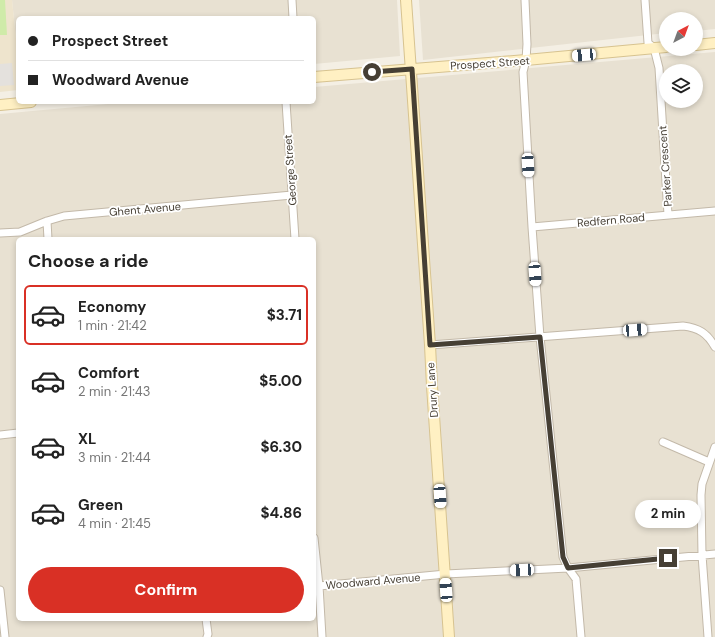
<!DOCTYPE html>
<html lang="en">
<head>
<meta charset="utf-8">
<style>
	body { margin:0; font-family:"DM Sans",sans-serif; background:#f6f6f6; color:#222; height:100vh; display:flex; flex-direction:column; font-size:15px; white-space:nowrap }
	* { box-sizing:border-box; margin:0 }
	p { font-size:13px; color:#767676 }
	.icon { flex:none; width:22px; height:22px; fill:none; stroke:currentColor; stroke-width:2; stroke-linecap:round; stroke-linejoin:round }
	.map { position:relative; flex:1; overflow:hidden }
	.details { position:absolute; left:16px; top:237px; width:300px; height:384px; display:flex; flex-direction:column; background:#fff; border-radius:6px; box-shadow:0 2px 6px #0003 }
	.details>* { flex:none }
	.top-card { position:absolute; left:16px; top:16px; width:300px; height:88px; border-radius:6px; box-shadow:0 2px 6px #0003; display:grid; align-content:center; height:88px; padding:0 12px; background:#fff }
	.needle { width:26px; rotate:41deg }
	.buttons { position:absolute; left:659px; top:12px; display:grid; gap:8px }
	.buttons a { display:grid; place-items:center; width:44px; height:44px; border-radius:50%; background:#fff; box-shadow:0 2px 6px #0003; font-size:20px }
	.end { position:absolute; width:18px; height:18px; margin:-9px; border:5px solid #463f34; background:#fff; box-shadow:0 0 0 2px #fff }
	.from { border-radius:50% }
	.bubble { position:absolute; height:28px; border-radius:14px; background:#fff; box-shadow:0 2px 6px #0003; font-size:13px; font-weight:700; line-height:28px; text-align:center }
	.car { position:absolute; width:12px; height:24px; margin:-12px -6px; border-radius:5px; box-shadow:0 0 3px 1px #0007; background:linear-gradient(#fff 24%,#345 0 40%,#fff 0 76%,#345 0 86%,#fff 0) }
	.top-card b { display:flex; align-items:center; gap:14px; height:38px; font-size:15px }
	.top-card b+b { border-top:1px solid #e0e0e0 }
	.top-card i { width:10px; height:10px; background:#222 }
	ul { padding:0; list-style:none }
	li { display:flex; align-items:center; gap:12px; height:60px; margin:0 8px 6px; padding:0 4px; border:2px solid transparent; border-radius:6px }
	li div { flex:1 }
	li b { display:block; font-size:15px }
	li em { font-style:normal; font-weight:700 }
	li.selected { border-color:#d93025 }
	li>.icon { width:36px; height:36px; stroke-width:1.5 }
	h2 { padding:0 12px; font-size:18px; line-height:48px }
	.cta { display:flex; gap:8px; margin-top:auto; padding:8px 12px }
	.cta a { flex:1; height:46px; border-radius:24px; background:#d93025; color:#fff; font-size:16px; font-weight:700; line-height:46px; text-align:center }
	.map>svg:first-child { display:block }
</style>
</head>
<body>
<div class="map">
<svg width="715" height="637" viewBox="0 0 715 637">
	<rect width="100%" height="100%" fill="#f4efe4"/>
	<path fill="#e8e1d2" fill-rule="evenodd" d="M12,0H397L400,56L314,64V18H18V58Z
		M419,0H715V29L696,31V19H666V33L423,60Z
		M715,52V637H0V114L130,102H314V87ZM666,71H696V101H666ZM18,239H314V619H18Z"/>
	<path fill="#eee4cd" d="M0,0H12L18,58V90L0,92Z"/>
	<path fill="#cfeba9" d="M0,0H5L7,35H0Z"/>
	<path fill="#e4e1dd" d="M12,63L14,85L0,86V64Z"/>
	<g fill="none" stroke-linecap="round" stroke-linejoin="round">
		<g stroke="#c3b9a9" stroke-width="9">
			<path id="street" d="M292,0L293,18
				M525,0L527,44L526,60L523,72L532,227L540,337L563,557L568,568L576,579L581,637
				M645,0L648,43L654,48L659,68L668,215
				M286,102L295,239
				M47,221L48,239
				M532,227L715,211
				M0,233L20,232L47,221L64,216L292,195
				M430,345L683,326C699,328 707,333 715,347
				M0,435L18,433
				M663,442L709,462
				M314,538L319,586L322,637
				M319,586L446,574L568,568L715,554
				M0,590L5,637
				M206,619L208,634L207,637
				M708,637L702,555L701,495L702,484L715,447"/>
		</g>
		<g stroke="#d7c390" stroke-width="12">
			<path id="secondary" d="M406,0L430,345L432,386L449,637
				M696,45L715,43
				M314,77L526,60L666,47
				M0,105L31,102"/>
		</g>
		<use href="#street" stroke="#fff" stroke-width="7"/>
		<use href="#secondary" stroke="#fff0c3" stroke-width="10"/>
	</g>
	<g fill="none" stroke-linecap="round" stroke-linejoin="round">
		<path stroke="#463f34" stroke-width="5" d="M372,72L412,69L430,345L540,337L563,557L568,568L668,558"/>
	</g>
	<g text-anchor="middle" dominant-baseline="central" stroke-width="3.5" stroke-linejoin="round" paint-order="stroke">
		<g font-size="11" fill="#463f34" stroke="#fff">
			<text transform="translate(490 63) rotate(-4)">Prospect Street</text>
			<text transform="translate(665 166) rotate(-94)">Parker Crescent</text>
			<text transform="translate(290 170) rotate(-94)">George Street</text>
			<text transform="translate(145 209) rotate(-5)">Ghent Avenue</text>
			<text transform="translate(611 220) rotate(-5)">Redfern Road</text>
			<text transform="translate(432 390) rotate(-94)">Drury Lane</text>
			<text transform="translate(373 581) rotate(-5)">Woodward Avenue</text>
		</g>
	</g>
</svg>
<div class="buttons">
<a><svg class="needle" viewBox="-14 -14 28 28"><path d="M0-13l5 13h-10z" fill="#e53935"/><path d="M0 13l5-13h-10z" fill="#767676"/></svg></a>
<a><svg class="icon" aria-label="layers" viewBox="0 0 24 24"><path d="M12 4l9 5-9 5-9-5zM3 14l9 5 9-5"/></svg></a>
</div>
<i class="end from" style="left:372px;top:72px"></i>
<i class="end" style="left:668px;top:558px"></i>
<div class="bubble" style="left:635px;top:500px;width:66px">2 min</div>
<i class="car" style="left:584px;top:55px;rotate:265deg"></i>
<i class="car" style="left:528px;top:165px;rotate:177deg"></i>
<i class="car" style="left:535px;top:274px;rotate:176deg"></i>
<i class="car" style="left:635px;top:330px;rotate:86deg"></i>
<i class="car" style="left:440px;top:496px;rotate:176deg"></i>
<i class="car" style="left:522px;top:570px;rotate:267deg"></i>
<i class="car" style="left:446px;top:590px;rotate:356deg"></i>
<div class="top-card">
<b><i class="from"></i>Prospect Street</b>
<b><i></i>Woodward Avenue</b>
</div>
<section class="details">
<h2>Choose a ride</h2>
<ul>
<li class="selected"><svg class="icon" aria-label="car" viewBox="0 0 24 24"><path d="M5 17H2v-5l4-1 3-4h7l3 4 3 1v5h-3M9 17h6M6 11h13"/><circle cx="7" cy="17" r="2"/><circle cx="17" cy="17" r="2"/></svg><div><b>Economy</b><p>1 min · 21:42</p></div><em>$3.71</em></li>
<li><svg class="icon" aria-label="car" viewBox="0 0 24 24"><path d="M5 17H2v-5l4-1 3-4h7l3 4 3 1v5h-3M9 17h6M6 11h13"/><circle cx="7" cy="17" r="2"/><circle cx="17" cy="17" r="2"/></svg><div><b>Comfort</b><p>2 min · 21:43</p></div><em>$5.00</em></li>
<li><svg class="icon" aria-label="car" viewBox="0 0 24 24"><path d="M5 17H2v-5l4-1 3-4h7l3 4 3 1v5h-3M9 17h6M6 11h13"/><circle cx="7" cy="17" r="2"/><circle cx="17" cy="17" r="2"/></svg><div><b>XL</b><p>3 min · 21:44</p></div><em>$6.30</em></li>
<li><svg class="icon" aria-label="car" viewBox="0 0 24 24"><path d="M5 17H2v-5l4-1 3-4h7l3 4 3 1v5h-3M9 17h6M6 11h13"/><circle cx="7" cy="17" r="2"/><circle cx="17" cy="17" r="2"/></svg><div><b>Green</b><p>4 min · 21:45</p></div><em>$4.86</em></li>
</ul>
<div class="cta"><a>Confirm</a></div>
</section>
</div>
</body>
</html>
